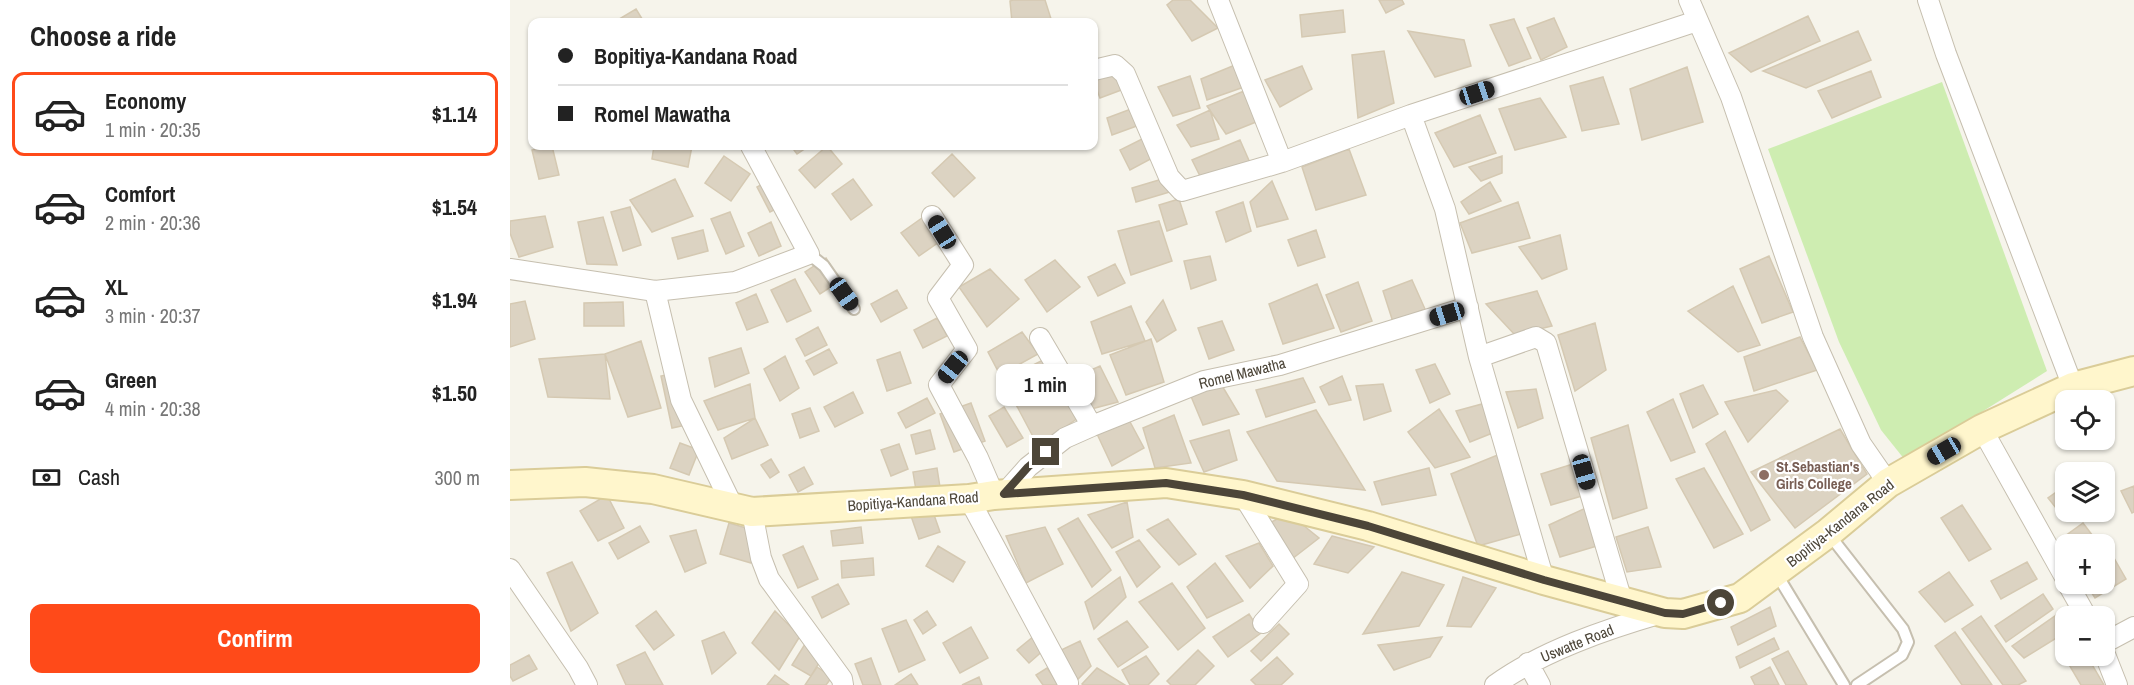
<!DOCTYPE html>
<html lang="en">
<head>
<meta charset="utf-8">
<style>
	body { margin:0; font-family:"Archivo Narrow",sans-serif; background:#f6f6f6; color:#222; height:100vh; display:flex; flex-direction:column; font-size:22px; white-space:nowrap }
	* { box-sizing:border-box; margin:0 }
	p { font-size:20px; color:#767676 }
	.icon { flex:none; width:33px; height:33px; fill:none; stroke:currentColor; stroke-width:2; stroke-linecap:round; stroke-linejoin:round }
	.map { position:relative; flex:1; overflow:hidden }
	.drawer { display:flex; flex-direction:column; background:#fff; width:510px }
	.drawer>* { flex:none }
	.top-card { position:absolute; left:18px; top:18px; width:570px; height:132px; border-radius:12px; box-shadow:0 2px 4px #0004; display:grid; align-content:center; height:132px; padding:0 30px; background:#fff }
	.tools { position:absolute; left:1545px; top:390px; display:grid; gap:12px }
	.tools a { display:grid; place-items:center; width:60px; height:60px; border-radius:12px; background:#fff; box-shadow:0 2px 4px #0004; font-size:30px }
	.end { position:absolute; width:27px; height:27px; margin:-14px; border:8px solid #4c4538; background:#fff; box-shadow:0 0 0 3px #fff }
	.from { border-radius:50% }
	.bubble { position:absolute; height:42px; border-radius:12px; background:#fff; box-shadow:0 2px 4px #0004; font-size:20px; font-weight:800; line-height:42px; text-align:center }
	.car { position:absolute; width:18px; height:36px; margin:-18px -9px; border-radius:8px; box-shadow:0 0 4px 2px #0007; background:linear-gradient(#222 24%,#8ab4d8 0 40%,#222 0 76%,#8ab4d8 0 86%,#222 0) }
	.top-card b { display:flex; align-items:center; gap:21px; height:57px; font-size:22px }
	.top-card b+b { border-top:2px solid #e0e0e0 }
	.top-card i { width:15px; height:15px; background:#222 }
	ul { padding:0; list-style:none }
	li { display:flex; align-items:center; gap:18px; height:84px; margin:0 12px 9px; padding:0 18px; border:3px solid transparent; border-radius:12px }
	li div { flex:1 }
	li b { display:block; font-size:22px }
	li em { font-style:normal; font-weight:800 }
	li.on { border-color:#ff4a19 }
	li>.icon { width:54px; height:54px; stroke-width:1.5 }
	h2 { padding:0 30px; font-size:27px; line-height:72px }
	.pay { display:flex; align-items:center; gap:15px; height:66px; padding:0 30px; font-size:22px }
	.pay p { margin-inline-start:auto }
	.cta { display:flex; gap:12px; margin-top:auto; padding:12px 30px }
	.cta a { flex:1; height:69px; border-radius:12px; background:#ff4a19; color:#fff; font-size:24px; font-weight:800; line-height:69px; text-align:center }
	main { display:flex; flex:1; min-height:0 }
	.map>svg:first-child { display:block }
</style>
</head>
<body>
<main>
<section class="drawer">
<h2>Choose a ride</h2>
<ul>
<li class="on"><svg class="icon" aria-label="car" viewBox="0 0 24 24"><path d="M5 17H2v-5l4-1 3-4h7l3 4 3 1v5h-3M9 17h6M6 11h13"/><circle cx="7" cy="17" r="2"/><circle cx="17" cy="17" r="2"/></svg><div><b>Economy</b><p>1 min · 20:35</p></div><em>$1.14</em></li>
<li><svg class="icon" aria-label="car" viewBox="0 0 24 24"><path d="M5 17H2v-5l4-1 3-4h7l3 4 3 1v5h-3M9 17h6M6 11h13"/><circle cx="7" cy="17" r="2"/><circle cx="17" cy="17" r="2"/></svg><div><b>Comfort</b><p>2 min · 20:36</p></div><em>$1.54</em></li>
<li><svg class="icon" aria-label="car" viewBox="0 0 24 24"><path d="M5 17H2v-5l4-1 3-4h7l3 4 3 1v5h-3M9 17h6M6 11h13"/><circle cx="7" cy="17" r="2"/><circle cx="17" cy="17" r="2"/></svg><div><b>XL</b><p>3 min · 20:37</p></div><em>$1.94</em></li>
<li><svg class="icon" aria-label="car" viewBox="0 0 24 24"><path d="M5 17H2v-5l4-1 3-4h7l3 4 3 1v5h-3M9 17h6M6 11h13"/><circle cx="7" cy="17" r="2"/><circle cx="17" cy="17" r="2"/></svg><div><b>Green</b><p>4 min · 20:38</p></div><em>$1.50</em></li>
</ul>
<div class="pay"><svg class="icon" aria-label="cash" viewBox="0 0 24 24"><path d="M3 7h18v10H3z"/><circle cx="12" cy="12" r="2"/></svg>Cash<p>300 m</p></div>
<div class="cta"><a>Confirm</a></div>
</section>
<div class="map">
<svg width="1624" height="685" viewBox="0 0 1624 685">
	<rect width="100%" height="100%" fill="#f6f4eb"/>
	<path fill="#ceedb1" d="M1432,82L1537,371L1395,460L1371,430L1329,342L1258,149Z"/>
	<path fill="#dcd3c2" stroke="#d5c9b2" stroke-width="1.5" d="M503,0H535L542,22H502L500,1Z
		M663,0H680L708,28L682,41L657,5Z
		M869,0H892L894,4L876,13Z
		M126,9L134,22H107L106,21Z
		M833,10L835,32L792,37L790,15Z
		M1298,16L1310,41L1241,72L1219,53Z
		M1044,18L1057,47L1031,60L1017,28Z
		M1004,19L1021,58L999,66L980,25Z
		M898,31L954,40L961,66L925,77Z
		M1348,31L1361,60L1296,88L1253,71Z
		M874,51L884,103L848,118L842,55Z
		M605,65L614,89L590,98L584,82V73Z
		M725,65L734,87L697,100L691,79Z
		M792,66L802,89L770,107L755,80Z
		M1177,67L1193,122L1132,140L1120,89Z
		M1361,71L1371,97L1322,118L1308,91Z
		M680,76L690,108L663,116L648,87Z
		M1093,77L1109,124L1072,131L1060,86Z
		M734,91L746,122L716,134L697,106Z
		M1030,98L1056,137L1005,150L989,109Z
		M629,106L635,123L602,135L597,118Z
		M700,110L709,139L681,147L667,125Z
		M970,115L986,153L944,167L925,133Z
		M640,135L650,154L620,170L610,150Z
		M730,140L741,165L693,182L682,160Z
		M42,146L49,175L29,179L22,150Z
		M144,146H182L178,167L142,159Z
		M281,146H299L287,154Z
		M317,146L332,164L305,188L289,170Z
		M839,149L856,195L806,210L792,167Z
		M442,154L465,178L444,197L422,173Z
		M214,156L240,174L221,201L195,183Z
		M992,156V173L971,181L959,167Z
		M659,177L663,191L626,202L622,188Z
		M165,179L183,216L142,232L120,200Z
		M343,179L362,205L341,220L322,194Z
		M762,181L778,219L747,227L740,202Z
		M256,182L270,207L260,212L247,187Z
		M980,182L991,201L959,214L951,202Z
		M669,199L677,224L657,231L649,205Z
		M733,202L741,231L716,242L706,212Z
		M1008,202L1020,238L962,253L950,223Z
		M120,207L131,245L113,251L101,212Z
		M220,212L234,246L216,254L201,219Z
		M35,216L43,247L9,257L0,233V221Z
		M93,217L107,265L77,264L68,222Z
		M412,218L429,242L409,256L391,233Z
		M649,221L662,261L621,275L608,231Z
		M261,222L271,246L249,256L238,233Z
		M193,230L198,251L168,259L162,238Z
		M806,230L815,257L788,266L778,240Z
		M1050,235L1057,269L1032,279L1009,247Z
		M700,256L706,280L681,289L674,261Z
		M1259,256L1283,312L1252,323L1230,269Z
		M316,258L330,281L310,294L295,272Z
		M545,260L570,287L537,312L515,280Z
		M605,264L615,283L588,296L578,277Z
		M480,269L509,299L477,327L449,287Z
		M285,279L301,311L277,322L261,290Z
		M902,280L915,309L883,322L873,291Z
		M848,282L862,321L831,332L816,295Z
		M807,284L824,328L773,344L759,304Z
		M1223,286L1250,345L1228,352L1178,311Z
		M387,290L397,308L371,322L361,304Z
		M1027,291L1042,326L1005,335L976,304Z
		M246,294L258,322L237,330L226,303Z
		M653,300L666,330L647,342L636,322Z
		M15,301L25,339L0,347V304Z
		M113,302L114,326H74V303Z
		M621,306L635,341L592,354L581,322Z
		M427,318L437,336L413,348L404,330Z
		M712,321L724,350L699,359L688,328Z
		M1085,323L1096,370L1065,391L1048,335Z
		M308,327L317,345L295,356L286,339Z
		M512,332L528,354L490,375L478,352Z
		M1290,337L1307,370L1244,391L1234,357Z
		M641,339L654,382L616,395L600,355Z
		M131,341L151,408L118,417L95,354Z
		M231,348L239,373L205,387L199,358Z
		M319,349L327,363L304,375L296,361Z
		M390,352L401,383L377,391L367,360Z
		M95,354L100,399L38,397L29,359Z
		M275,356L289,388L270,401L254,369Z
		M535,359L568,418L528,446L493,380Z
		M925,364L940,394L920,403L906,370Z
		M590,366L608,402L581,409L568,376Z
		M170,372L181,424L162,428L151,376Z
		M832,376L841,400L819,405L810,387Z
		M793,378L805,402L756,417L746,390Z
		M240,384L245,418L208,430L194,401Z
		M711,384L729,414L693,425L680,394Z
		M873,384L881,411L854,420L846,386Z
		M1193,385L1208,414L1183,428L1170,394Z
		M1026,389L1033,418L1008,428L996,392Z
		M1266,390L1278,401L1238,442L1215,402Z
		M343,392L353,413L325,427L314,407Z
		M417,398L425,413L396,428L388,413Z
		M1163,399L1185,452L1161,461L1137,412Z
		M461,403L475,441L444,452L430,414Z
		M972,404L985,432L960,442L946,411Z
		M494,407L513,438L497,447L479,416Z
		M300,408L309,431L290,438L282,414Z
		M929,409L960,457L925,468L898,432Z
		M806,410L855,490L767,481L737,432Z
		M664,415L681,463L645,468L633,428Z
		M245,418L258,445L222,459L214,438Z
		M619,420L634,448L602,466L587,434Z
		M1118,425L1137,508L1103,519L1081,438Z
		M1330,429L1357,474L1285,528L1241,472Z
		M420,430L425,449L406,454L401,435Z
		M719,430L727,460L694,472L680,441Z
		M1215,431L1260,520L1241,531L1196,444Z
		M170,443L189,450L179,475L160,468Z
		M389,444L398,469L381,476L371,450Z
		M990,454L1011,534L968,546L941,474Z
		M261,459L269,472L260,478L251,465Z
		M1063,464L1072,496L1041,505L1031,474Z
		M294,467L303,484L288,492L279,475Z
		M427,468L430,487L406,490L403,472Z
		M919,468L926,495L872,505L864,482Z
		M1194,468L1233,534L1204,548L1166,479Z
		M1555,486L1556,501L1546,508L1538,498Z
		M1624,486V512L1622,513L1611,491Z
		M97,495L114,528L88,541L70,511Z
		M617,502L623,537L602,548L578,515Z
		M1452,505L1481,549L1459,561L1431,518Z
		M1078,507L1087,546L1050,557L1039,525Z
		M422,509L430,532L409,539L401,516Z
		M778,513L809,538L782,559L758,524Z
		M568,518L601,570L582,587L548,529Z
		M658,519L686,554L669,565L637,530Z
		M219,523L250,532L241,563L210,554Z
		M1573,523L1589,544H1556V561L1544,544Z
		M130,526L139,542L108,559L99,543Z
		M351,527L353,543L323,546L321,531Z
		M535,527L553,564L516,583L496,536Z
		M1138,527L1151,567L1117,572L1106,537Z
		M186,530L196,563L175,572L160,536Z
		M822,536L864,547L838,573L804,564Z
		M629,540L650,567L627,587L606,552Z
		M749,543L763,566L740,588L716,556Z
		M293,546L308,579L288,588L273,555Z
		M428,546L455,562L443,582L416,566Z
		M363,558L364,575L332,578L331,561Z
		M1604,558L1616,579L1585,598L1576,584H1594V564Z
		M62,562L88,613L61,631L37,573Z
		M1517,562L1527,579L1491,599L1481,581Z
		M705,563L733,601L697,618L677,587Z
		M892,572L934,585L909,626L853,634Z
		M1439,572L1463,605L1435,622L1409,592Z
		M610,577L616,597L584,629L575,602Z
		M953,577L986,588L961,627L937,626Z
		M662,583L695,628L668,650L629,602Z
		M328,584L339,604L312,618L302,597Z
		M1533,594L1543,609L1496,642L1485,626Z
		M1260,607L1266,626L1228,645L1221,627Z
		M146,611L164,635L144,650L126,626Z
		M265,611L290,636L269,670L242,643Z
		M417,611L426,625L413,634L404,620Z
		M1552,611L1556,616V632L1514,658L1502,646Z
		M739,614L751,633L718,657L703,637Z
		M1471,616L1516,681L1508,685H1493L1452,629Z
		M396,620L415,660L389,672L372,629Z
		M617,621L638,647L608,667L588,639Z
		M769,624L779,634L751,661L741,651Z
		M461,627L478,658L450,673L433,643Z
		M214,632L226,653L202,674L192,641Z
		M1445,632L1482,685H1452L1425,646Z
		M524,636L535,649L519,663L507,650Z
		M932,637L920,657L884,670L868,645Z
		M1264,638L1269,649L1230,668L1226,657Z
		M570,641L581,666L567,680L547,652Z
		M1556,643V656H1577L1594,685H1571L1548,646Z
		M295,644L314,655L301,676L282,665Z
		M688,650L704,666L685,685H661L657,681Z
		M1278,651L1297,685H1276L1262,659Z
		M135,652L153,685H116L107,665Z
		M19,655L27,669L3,681L0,676V665Z
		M636,656L649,674L638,685H620L612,670Z
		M767,657L783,674L771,685H746L741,680Z
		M361,658L371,685H353L345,664Z
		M307,667L322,677L316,685H295Z
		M1260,667L1269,685H1245L1241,677Z
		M537,668L549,685H533L526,675Z
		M587,668L615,685H573L572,684Z
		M401,674L408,685H385Z
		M265,675L279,685H257Z
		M469,677L472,685H452Z"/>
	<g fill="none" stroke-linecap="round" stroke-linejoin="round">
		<g stroke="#c6bfaf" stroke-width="14">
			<path id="lane" d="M299,254L314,266L344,309
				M1318,533L1393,629L1398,642L1392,655L1347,685
				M1266,573L1334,685"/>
		</g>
		<g stroke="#c6bfaf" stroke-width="22">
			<path id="street" d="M708,0L772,162
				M1179,0L1221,97L1303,337L1351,444L1378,483
				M1418,0L1436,54L1563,387
				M584,70L605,65L615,74L659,177L672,191L772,162L901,115L1187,21
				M901,115L935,209L969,357L1034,580
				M422,216L453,265L428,298L457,349L429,385L468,458L484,495
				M0,269L145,291L225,282L299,254L241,146
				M145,291L171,400L224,509
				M530,338L582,426
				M969,357L1026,337L1036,343L1112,601
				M1472,429L1556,579
				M494,494L518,467L555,438L582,426L694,381L770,365L958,307
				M733,495L788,584L753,623
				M459,499L558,683
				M242,512L251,558L259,579L332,679L333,685
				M0,569L68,668L77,685
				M1558,584L1576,616
				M1594,643L1624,627
				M1594,652L1607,685
				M1018,663L1030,685
				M985,685C1032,651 1097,629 1152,613"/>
		</g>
		<g stroke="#dacc98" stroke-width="32">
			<path id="secondary" d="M0,485L75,482L143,489L242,512L459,499L484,495L656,483L733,495L858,526L1034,580L1155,613L1173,614L1230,598L1318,533L1378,483L1472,429L1563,387L1624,371"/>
		</g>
		<use href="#lane" stroke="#fff" stroke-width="10"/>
		<use href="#street" stroke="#fff" stroke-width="20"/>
		<use href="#secondary" stroke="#fff6cc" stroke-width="28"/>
	</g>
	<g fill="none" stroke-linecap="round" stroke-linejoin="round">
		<path stroke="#4c4538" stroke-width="8" d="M536,452L518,467L494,494L656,483L733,495L858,526L1034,580L1155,613L1173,614L1211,603"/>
	</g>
	<circle fill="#8d6e63" stroke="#fff" stroke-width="2" cx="1254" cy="475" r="6"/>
	<g text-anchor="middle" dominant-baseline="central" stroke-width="4.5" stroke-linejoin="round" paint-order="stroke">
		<g font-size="15" fill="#4c4538" stroke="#fff">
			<text transform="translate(732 373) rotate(-14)">Romel Mawatha</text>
			<text transform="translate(403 501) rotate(-4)">Bopitiya-Kandana Road</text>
			<text transform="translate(1330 523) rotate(-38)">Bopitiya-Kandana Road</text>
			<text transform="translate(1067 643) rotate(-22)">Uswatte Road</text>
		</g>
		<g font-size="15" font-weight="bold" fill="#785e54" stroke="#fff" text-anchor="start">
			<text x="1266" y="466">St.Sebastian's<tspan x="1266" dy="17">Girls College</tspan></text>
		</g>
	</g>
</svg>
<div class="tools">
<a><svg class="icon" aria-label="locate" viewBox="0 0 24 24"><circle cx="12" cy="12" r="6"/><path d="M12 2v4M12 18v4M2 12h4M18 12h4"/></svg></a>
<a><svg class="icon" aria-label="layers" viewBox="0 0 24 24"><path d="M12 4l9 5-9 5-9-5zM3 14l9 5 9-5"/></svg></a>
<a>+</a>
<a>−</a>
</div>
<i class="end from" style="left:1211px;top:603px"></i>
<i class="end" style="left:536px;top:452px"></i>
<div class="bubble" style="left:486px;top:364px;width:99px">1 min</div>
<i class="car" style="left:967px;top:93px;rotate:72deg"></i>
<i class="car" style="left:432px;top:232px;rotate:328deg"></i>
<i class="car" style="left:334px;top:294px;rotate:145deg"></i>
<i class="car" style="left:937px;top:314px;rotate:253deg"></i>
<i class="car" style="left:443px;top:367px;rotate:219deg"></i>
<i class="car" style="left:1434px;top:451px;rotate:240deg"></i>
<i class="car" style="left:1074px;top:472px;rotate:164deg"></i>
<div class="top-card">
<b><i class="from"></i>Bopitiya-Kandana Road</b>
<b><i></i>Romel Mawatha</b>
</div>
</div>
</main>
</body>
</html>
